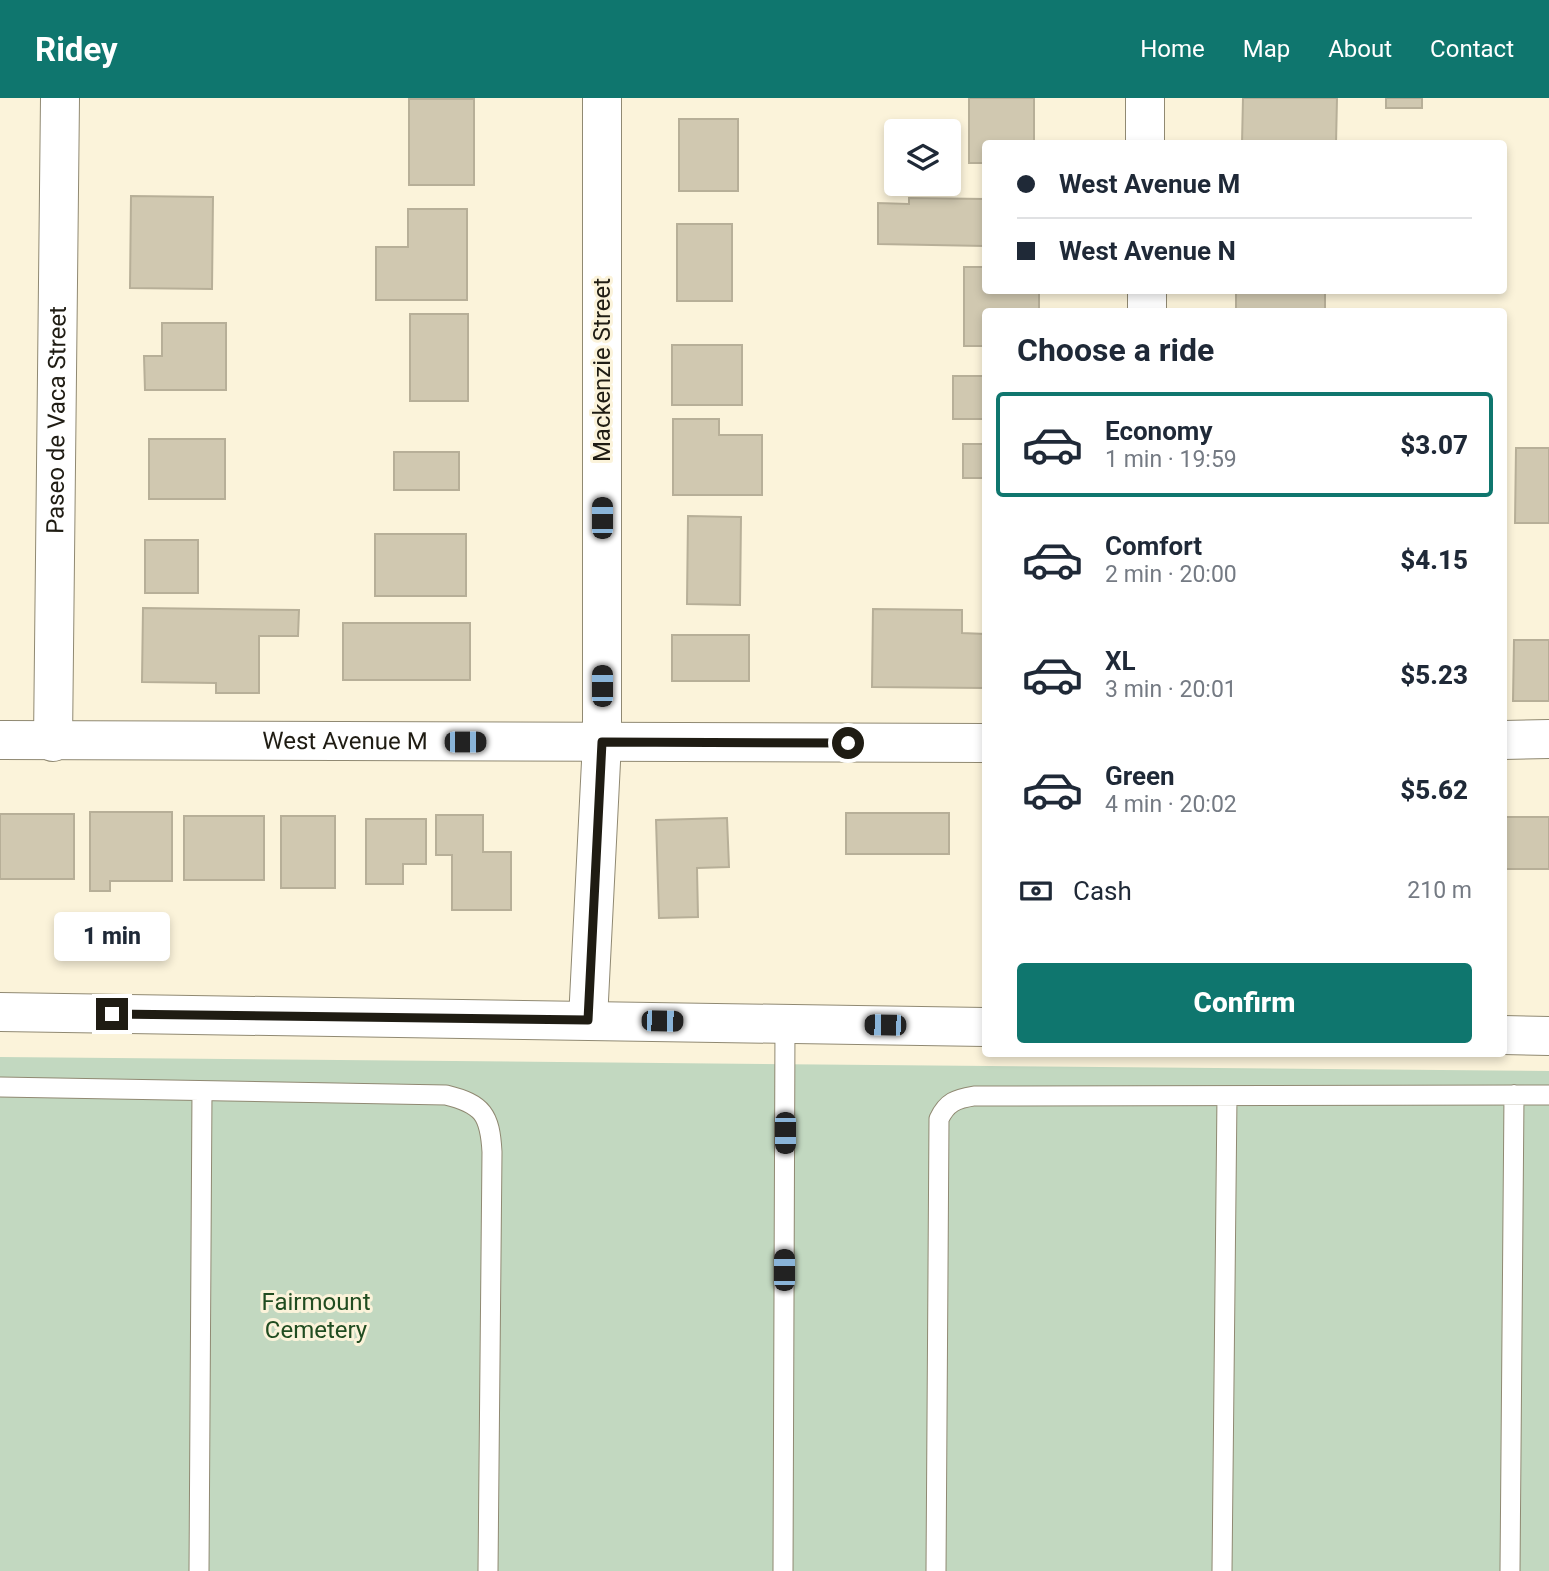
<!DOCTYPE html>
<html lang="en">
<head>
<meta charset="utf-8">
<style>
	body { margin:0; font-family:Roboto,sans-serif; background:#f6f6f7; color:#1f2937; height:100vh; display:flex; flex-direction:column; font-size:26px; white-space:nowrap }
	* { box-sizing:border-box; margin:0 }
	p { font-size:23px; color:#747a83 }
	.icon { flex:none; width:38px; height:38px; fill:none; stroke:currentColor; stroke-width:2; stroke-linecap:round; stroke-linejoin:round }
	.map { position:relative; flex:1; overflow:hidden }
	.details { position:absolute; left:982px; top:210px; width:525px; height:749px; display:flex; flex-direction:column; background:#fff; border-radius:7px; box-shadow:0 4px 10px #0003 }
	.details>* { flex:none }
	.banner { position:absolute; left:982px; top:42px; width:525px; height:154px; border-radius:7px; box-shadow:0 4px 10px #0003; display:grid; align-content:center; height:154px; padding:0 35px; background:#fff }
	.buttons { position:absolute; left:884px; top:21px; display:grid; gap:14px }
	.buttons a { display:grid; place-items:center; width:77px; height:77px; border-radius:7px; background:#fff; box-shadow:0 4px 10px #0003; font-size:35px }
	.end { position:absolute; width:32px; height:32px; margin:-16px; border:9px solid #1f1c13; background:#fff; box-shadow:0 0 0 4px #fff }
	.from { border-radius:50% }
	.bubble { position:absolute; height:49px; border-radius:7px; background:#fff; box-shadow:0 4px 10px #0003; font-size:23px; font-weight:800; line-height:49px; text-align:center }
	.car { position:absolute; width:21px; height:42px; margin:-21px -10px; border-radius:9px; box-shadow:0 0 5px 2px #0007; background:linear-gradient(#222 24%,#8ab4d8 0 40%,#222 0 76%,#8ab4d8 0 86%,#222 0) }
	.banner b { display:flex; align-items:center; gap:24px; height:66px; font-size:26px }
	.banner b+b { border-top:2px solid #e0e1e3 }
	.banner i { width:18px; height:18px; background:#1f2937 }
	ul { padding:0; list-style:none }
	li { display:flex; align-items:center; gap:21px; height:105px; margin:0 14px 10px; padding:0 21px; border:4px solid transparent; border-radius:7px }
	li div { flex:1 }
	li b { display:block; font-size:26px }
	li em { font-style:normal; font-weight:800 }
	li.active { border-color:#0f766e }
	li>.icon { width:63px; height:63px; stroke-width:1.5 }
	h2 { padding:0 35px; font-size:32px; line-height:84px }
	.pay { display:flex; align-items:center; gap:18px; height:77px; padding:0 35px; font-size:26px }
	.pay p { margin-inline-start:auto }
	.primary-button { display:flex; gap:14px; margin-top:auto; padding:14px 35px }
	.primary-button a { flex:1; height:80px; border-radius:7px; background:#0f766e; color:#fff; font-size:28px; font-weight:800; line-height:80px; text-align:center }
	header { display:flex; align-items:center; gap:42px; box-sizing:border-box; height:98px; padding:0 35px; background:#0f766e; color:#fff }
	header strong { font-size:33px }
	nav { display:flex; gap:38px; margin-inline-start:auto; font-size:24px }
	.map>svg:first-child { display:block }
</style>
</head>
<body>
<header>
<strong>Ridey</strong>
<nav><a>Home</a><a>Map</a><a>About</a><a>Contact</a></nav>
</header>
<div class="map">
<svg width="1549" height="1473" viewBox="0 0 1549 1473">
	<rect width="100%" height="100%" fill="#fbf3da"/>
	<path fill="#c2d8c0" d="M0,959L1549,973V1473H0Z"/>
	<path fill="#d0c8b0" stroke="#b7af98" stroke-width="2" d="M969,0H1034V46H985V65H969Z
		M1243,0H1337L1336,46H1242Z
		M1386,0H1422V10H1386Z
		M409,1H474V87H409Z
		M679,21H738V93H679Z
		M131,98L213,99L212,191L130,190Z
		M909,100L985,101V148L878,146V105L909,106Z
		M408,111H467V202H376V149H408Z
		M677,126H732V203H677Z
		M964,169H985V192H1039V214H985V248H964Z
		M1236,192H1325V214H1236Z
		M410,216H468V303H410Z
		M162,225H226V292H145L144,258H162Z
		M672,247H742V307H672Z
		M953,278H985V321H953Z
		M673,321H719V337H762V397H673Z
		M149,341H225V401H149Z
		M963,346H985V380H963Z
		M1516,350H1549V425H1515Z
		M394,354H459V392H394Z
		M688,418L741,419L740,507L687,506Z
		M375,436H466V498H375Z
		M145,442H198V495H145Z
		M143,510L299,512L298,538H259V595H216V585L142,584Z
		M873,511L962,512V535L985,536V590L872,589Z
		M343,525H470V582H343Z
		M672,537H749V583H672Z
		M1514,542H1549V603H1513Z
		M90,714H172V783H110V793H90Z
		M846,715H949V756H846Z
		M0,716H74V781H0Z
		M436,717H483V754H511V812H452V757H436Z
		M184,718H264V782H184Z
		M281,718H335V790H281Z
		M1503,719H1549V771H1503Z
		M727,720L729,769L697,770L698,819L659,820L656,722Z
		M366,721H426V766H403V786H366Z"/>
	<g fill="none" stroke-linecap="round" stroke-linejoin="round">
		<g stroke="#908972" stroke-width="21">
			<path id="service" d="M0,989L446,997C483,1006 490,1017 492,1054L488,1473
				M199,1473L202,993
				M783,1473L785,926
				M936,1473L939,1021C947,1004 956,1001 974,998L1549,997
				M1222,1473L1227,998
				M1510,1473L1514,997"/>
		</g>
		<g stroke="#908972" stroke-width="40">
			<g id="minor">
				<path d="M1145,0V46"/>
				<path d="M1147,192V214"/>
				<path id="s1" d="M0,642L985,645"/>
				<path d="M1503,642L1549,641"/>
				<path id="s2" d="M53,644L60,0"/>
				<path d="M588,922L602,644V0"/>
			</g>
		</g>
		<g stroke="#908972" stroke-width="40">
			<path id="secondary" d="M0,914L985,929
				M1503,937L1549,938"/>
		</g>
		<use href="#service" stroke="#fff" stroke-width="19"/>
		<use href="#minor" stroke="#fff" stroke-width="38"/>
		<use href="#secondary" stroke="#fff" stroke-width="38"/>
	</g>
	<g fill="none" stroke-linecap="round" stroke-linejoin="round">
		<path stroke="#1f1c13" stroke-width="9" d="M112,916L588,922L602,644L848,645"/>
	</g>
	<g text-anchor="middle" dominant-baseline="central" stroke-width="6" stroke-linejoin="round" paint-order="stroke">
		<g font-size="24" fill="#1f1c13" stroke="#fbf3da">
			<text transform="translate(602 272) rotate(-90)">Mackenzie Street</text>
			<text stroke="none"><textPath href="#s2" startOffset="322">Paseo de Vaca Street</textPath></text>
			<text stroke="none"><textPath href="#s1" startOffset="345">West Avenue M</textPath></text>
		</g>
		<g font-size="24" fill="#204c20" stroke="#fbf3da">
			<text x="316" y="1204">Fairmount<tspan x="316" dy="28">Cemetery</tspan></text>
		</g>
	</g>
</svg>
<div class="buttons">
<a><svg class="icon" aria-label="layers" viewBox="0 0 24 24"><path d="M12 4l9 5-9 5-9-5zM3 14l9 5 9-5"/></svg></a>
</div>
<i class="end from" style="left:848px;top:645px"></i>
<i class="end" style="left:112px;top:916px"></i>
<div class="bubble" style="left:54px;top:814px;width:116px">1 min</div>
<i class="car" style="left:602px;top:420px;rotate:0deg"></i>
<i class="car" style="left:602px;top:588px;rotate:0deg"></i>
<i class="car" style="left:465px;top:644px;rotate:90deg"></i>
<i class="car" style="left:662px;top:923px;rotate:91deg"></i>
<i class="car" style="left:885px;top:927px;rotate:271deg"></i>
<i class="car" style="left:785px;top:1035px;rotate:180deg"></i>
<i class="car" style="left:784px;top:1172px;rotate:0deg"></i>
<div class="banner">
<b><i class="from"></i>West Avenue M</b>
<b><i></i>West Avenue N</b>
</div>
<section class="details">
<h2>Choose a ride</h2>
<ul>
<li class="active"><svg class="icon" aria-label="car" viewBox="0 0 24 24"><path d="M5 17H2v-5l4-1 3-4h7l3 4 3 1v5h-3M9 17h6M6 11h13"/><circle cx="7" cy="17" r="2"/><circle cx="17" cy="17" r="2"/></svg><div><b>Economy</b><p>1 min · 19:59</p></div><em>$3.07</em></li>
<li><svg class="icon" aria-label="car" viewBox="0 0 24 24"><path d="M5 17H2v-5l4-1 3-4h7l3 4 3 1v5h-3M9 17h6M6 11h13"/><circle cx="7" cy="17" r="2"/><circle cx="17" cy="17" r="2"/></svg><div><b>Comfort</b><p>2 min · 20:00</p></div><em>$4.15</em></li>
<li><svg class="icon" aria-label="car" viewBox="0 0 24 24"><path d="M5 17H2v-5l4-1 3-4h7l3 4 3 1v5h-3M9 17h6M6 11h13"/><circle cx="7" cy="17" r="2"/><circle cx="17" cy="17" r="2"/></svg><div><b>XL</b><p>3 min · 20:01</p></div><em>$5.23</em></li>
<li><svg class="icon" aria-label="car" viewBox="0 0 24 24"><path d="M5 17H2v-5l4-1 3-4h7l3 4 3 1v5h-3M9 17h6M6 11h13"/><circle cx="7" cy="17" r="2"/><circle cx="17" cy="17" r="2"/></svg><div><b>Green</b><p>4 min · 20:02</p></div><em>$5.62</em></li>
</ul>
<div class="pay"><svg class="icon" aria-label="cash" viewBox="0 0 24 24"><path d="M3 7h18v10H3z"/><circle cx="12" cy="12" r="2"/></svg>Cash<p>210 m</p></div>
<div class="primary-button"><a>Confirm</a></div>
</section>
</div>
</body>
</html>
